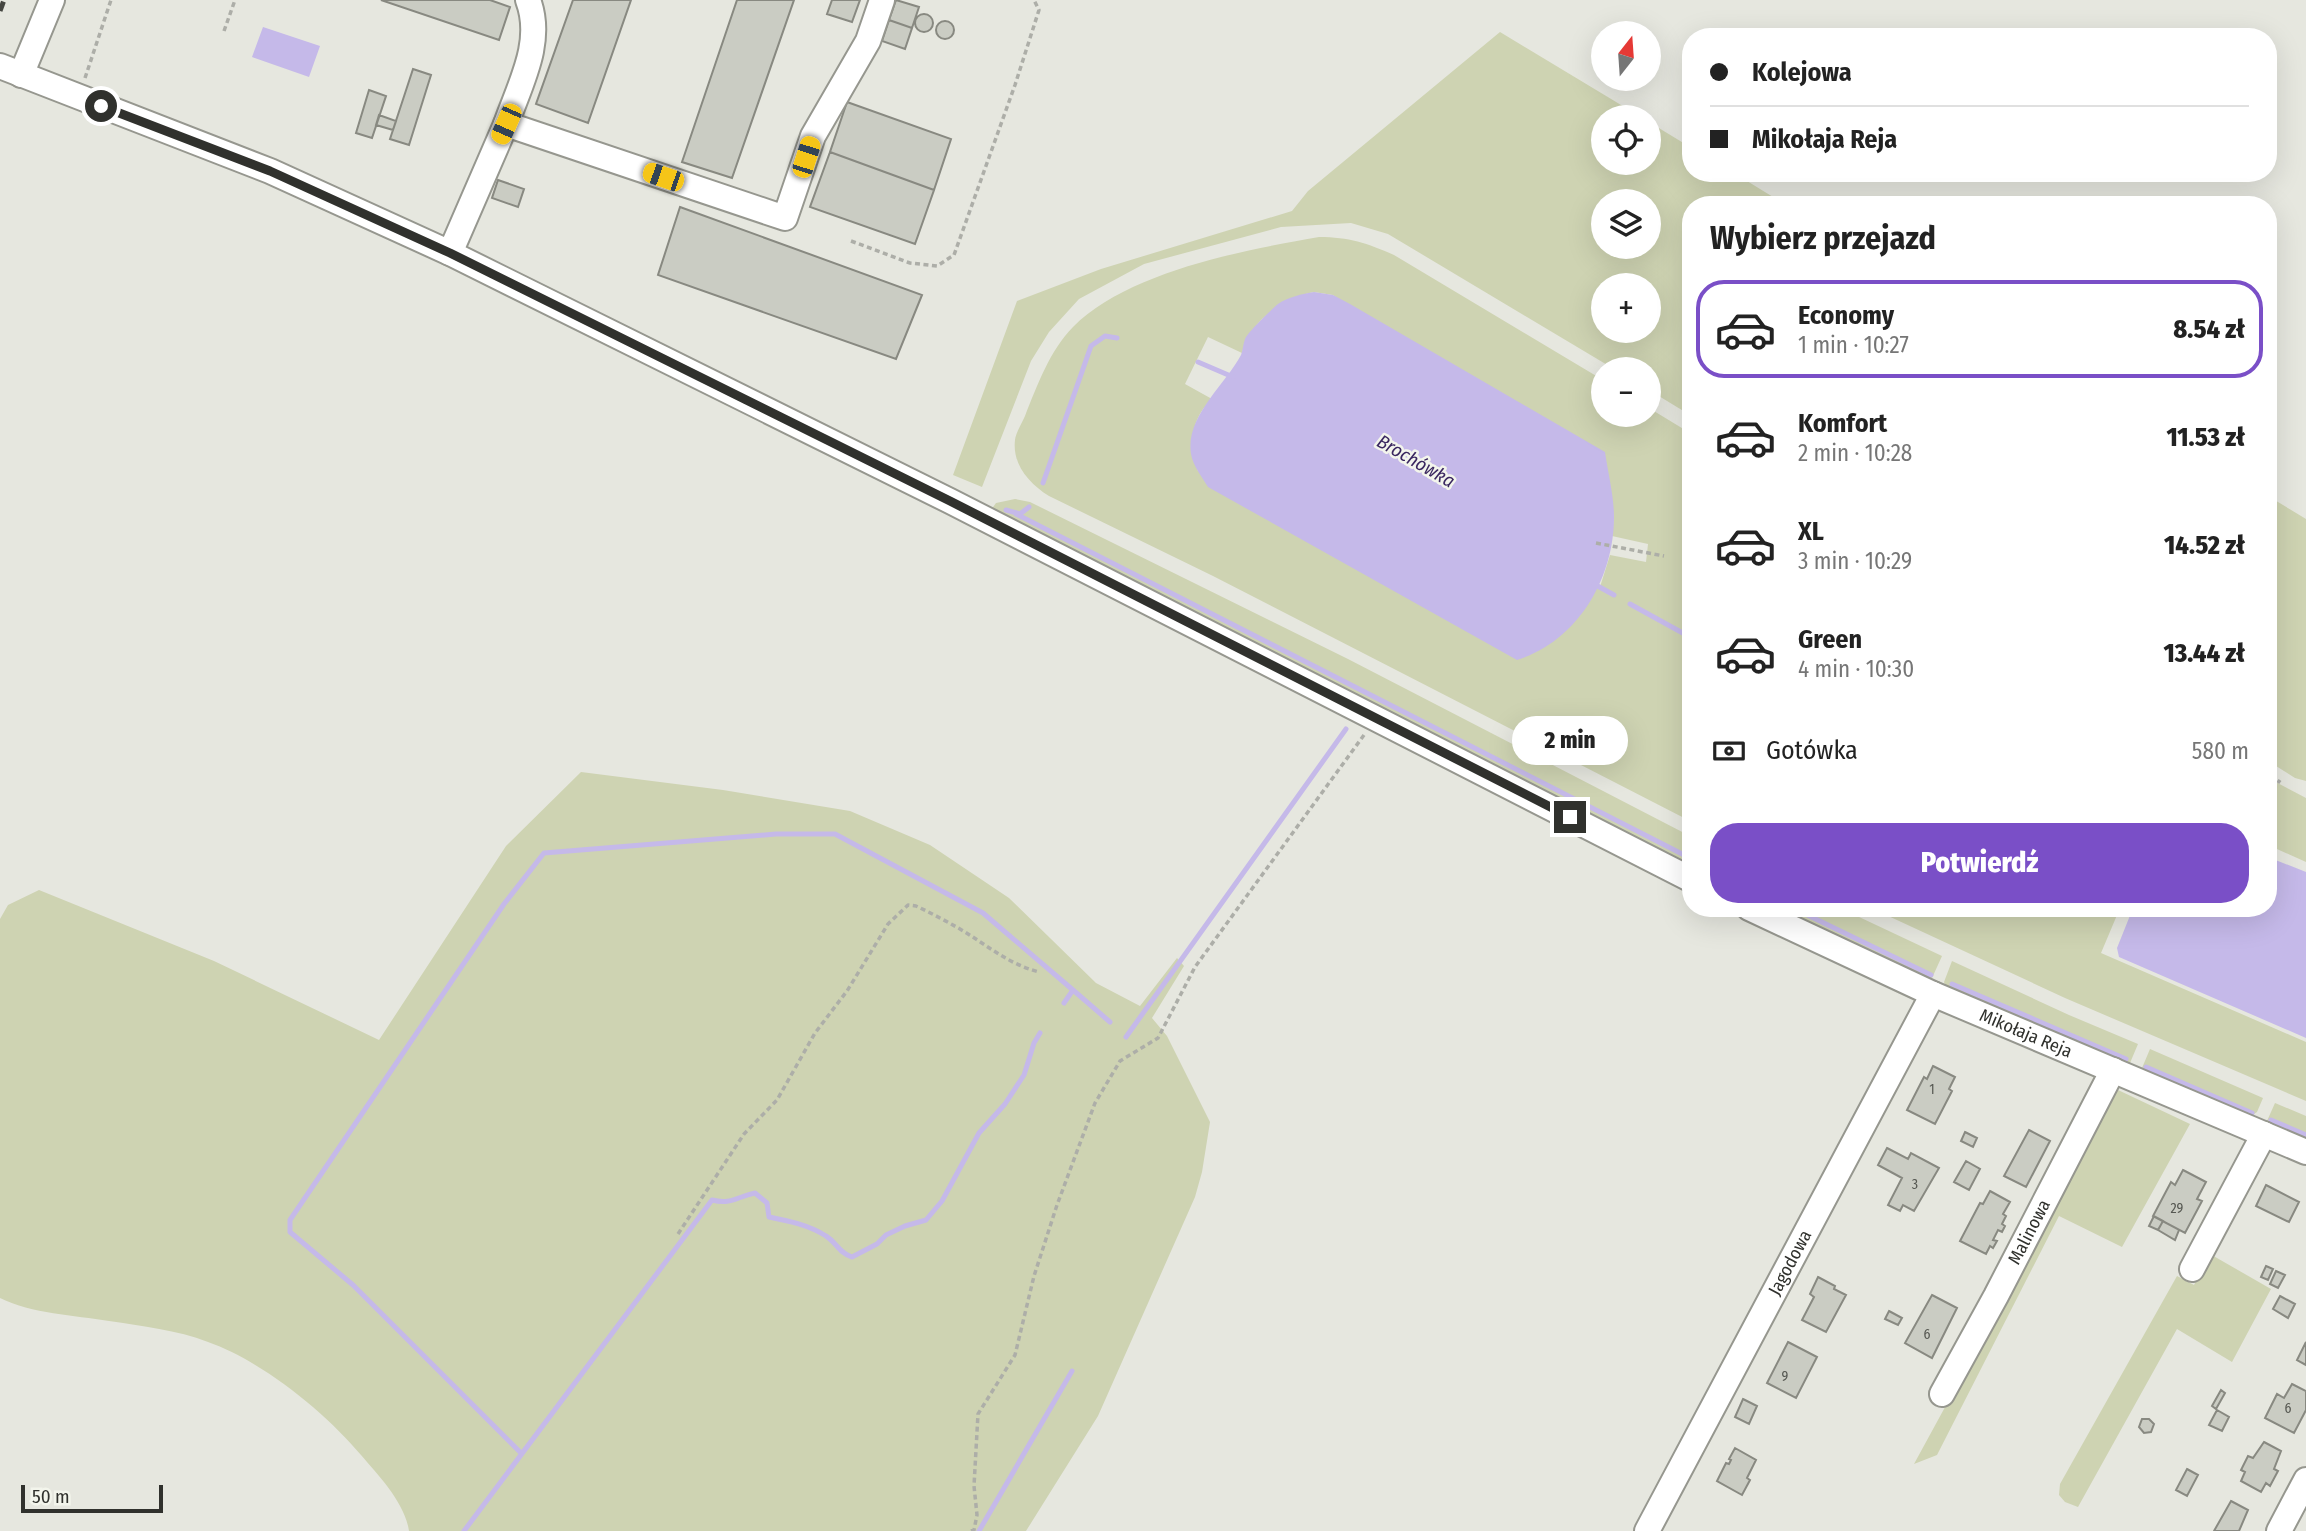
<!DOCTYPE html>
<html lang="pl">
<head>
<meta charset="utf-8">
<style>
	body { margin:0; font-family:"Fira Sans Condensed",sans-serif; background:#f2f2f2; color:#222; height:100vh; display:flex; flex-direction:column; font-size:26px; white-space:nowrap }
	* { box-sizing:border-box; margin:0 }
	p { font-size:23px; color:#767676 }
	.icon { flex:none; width:38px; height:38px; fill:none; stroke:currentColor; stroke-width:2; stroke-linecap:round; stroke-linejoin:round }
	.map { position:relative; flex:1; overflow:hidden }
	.details { position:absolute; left:1682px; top:196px; width:595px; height:721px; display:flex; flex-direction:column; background:#fff; border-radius:28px; box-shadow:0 7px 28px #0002 }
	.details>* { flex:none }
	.guide { position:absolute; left:1682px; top:28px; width:595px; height:154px; border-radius:28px; box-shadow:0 7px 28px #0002; display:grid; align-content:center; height:154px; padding:0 28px; background:#fff }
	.needle { width:46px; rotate:17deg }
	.tools { position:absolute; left:1591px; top:21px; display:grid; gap:14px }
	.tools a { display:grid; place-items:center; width:70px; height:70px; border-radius:50%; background:#fff; box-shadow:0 7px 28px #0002; font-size:35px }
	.scale { position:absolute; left:21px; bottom:18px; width:142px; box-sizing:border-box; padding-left:7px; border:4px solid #30312d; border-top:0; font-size:19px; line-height:24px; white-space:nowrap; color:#30312d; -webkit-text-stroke:5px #f3f5ec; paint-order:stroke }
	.end { position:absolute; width:32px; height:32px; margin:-16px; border:9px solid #30312d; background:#fff; box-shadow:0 0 0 4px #fff }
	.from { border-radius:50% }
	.bubble { position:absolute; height:49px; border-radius:24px; background:#fff; box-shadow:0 7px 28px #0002; font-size:23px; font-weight:800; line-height:49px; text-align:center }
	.car { position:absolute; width:21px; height:42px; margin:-21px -10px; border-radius:9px; box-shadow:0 0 5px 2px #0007; background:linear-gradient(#f5c518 24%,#345 0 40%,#f5c518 0 76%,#345 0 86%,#f5c518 0) }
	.guide b { display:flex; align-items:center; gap:24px; height:66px; font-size:26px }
	.guide b+b { border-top:2px solid #e0e0e0 }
	.guide i { width:18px; height:18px; background:#222 }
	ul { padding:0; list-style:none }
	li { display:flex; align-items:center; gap:21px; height:98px; margin:0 14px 10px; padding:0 14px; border:4px solid transparent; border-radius:28px }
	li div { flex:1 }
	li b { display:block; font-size:26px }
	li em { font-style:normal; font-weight:800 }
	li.current { border-color:#7a4fc7 }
	li>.icon { width:63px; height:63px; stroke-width:1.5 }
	h2 { padding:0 28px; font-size:32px; line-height:84px }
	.pay { display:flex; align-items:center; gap:18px; height:77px; padding:0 28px; font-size:26px }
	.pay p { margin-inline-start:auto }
	.action { display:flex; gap:14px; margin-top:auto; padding:14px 28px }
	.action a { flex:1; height:80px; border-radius:28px; background:#7a4fc7; color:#fff; font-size:28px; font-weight:800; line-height:80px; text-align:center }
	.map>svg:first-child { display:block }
</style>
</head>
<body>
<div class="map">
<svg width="2306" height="1531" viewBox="0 0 2306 1531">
	<rect width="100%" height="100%" fill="#e6e7df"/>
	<path fill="#ced3b2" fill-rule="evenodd" d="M1500,32L1641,117H1603V163H1648L1649,122L1690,147V173H1734L1786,205H1690V415L1649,390L1648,369H1614L1388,234L1351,223L1281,227L1144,264L1079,299L1049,332L1031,361L982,487L953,475L1017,301L1101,269L1292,211L1308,191ZM1603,201H1648V247H1603ZM1603,285H1648V331H1603Z
		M1319,237C1349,237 1367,243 1394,255L1603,380V415H1648L1649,408L1690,433V821L1213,576L1049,496C1030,484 1012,465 1015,440C1016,432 1022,423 1025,416C1037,386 1050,350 1073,327C1127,272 1244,250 1319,237ZM1314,292L1333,295L1614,515L1612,536L1648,544L1646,562L1610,555L1600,587L1198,471C1188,446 1191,418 1212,399L1185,384L1208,337L1242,353C1249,322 1283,298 1314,292Z
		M2268,496L2306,519V781L2295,778L2268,761Z
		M1015,499L1030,502L1348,659L1690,836V869L991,510L996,503Z
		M581,772L723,790L850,811L930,845L1009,898L1096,983L1140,1006L1177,958L1184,966L1152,1018L1167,1036L1210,1122L1202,1172L1195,1197L1098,1416L1026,1531H409C405,1503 379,1476 361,1455C325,1412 262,1361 208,1342C177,1330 142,1326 109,1321C74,1315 32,1314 0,1298V919L8,905L39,890L214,961L379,1040L506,846Z
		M2268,778L2306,798V862L2268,845Z
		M1767,908H1840L1942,956L1932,978L1927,980Z
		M1871,908H2120L2101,953L2306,1042V1101L2065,998Z
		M1952,961L2069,1015L2138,1044L2130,1063L2124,1065L1946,988L1944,982Z
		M2150,1049L2263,1098L2257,1112L2248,1118L2144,1073L2142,1068Z
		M2118,1090L2190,1124L2122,1247L2059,1216L1937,1455L1914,1464Z
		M2275,1103L2306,1116V1143L2270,1127L2267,1121Z
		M2210,1254L2271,1289L2232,1362L2177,1329L2078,1507L2065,1502L2059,1495L2060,1484L2177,1276L2194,1285Z"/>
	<path fill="#c5b9e9" d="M263,27L320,46L309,77L252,57Z
		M1314,292L1333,295L1350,304L1605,452C1608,473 1614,496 1614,517C1614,578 1578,641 1517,660L1208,487C1202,477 1193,466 1191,454C1185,417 1225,385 1241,355C1243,350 1243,344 1245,339C1248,332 1271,310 1278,304C1288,297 1302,294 1314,292Z
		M2268,857L2306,872V1038L2119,957L2117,948L2133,908H2268Z"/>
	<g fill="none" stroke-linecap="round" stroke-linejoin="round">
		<path stroke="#c5b9e9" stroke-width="5" d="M1198,362L1233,377
			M1043,483L1091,346L1105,336L1117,338
			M1006,510L1020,514L1029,507
			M1016,514L1690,858
			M1594,584L1614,595
			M1630,604L1690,637
			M1793,908L1931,975
			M1952,984L2126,1059
			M1064,1003L1073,990L1110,1022
			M1126,1037L1346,729
			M2146,1067L2252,1113
			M2271,1120L2306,1135
			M521,1453L353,1285L290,1232V1220L504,904L544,853L776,834H835L983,913L1073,990
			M464,1531L712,1200C731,1205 736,1197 755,1193L767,1203L769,1217C789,1221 809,1225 826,1236C836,1242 840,1254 852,1257L877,1244L886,1235L905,1226L926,1220L942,1201L979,1133L1005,1104L1024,1075L1034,1043L1040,1033
			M979,1531L1072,1371"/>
	</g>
	<path fill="#caccc3" stroke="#888981" stroke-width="2" d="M381,0H490L510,7L499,40Z
		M573,0H631L588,123L536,104Z
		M737,0H794L732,178L682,162Z
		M832,0H860L852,22L827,14Z
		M896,0L919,7L912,28L889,20Z
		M915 23a9 9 0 1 1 18 0a9 9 0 1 1-18 0Z
		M889,20L912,28L905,49L882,41Z
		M936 30a9 9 0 1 1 18 0a9 9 0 1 1-18 0Z
		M413,69L431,75L409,145L390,139Z
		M369,90L386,96L372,138L356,133Z
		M847,102L951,139L934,190L830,152Z
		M379,115L396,121L393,130L376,125Z
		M830,152L934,190L915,244L810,207Z
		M498,180L524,189L518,207L492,198Z
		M680,207L922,295L896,359L658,275Z
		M1933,1066L1955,1077L1949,1089L1952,1091L1935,1124L1907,1110L1924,1077L1927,1079Z
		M2029,1130L2050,1141L2026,1187L2004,1176Z
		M1965,1132L1977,1138L1973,1147L1961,1141Z
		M1887,1148L1908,1159L1911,1153L1939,1168L1914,1211L1903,1205L1900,1211L1888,1205L1902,1178L1878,1165Z
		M1966,1161L1980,1169L1969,1190L1954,1182Z
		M2183,1170L2206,1182L2197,1199L2202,1201L2185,1233L2153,1216L2171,1182L2175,1185Z
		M2266,1185L2299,1202L2289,1222L2256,1206Z
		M1990,1191L2010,1202L2003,1214L2006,1216L2002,1224L2005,1226L2002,1232L1998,1230L1993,1240L1997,1241L1993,1248L1990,1246L1986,1254L1960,1241L1980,1203L1983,1204Z
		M2154,1216L2163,1221L2158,1230L2149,1226Z
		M2163,1221L2179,1230L2175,1240L2158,1230Z
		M2266,1266L2273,1269L2268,1280L2261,1277Z
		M2276,1271L2285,1275L2278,1288L2270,1284Z
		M1818,1277L1835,1286L1834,1289L1846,1295L1826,1332L1802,1320L1814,1297L1810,1294Z
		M1932,1295L1957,1308L1932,1358L1905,1343Z
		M2280,1296L2295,1304L2288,1318L2273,1309Z
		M1889,1311L1902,1318L1898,1325L1885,1319Z
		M1788,1342L1817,1357L1796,1398L1767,1383Z
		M2306,1342V1365L2297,1360Z
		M2292,1384L2306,1391V1410L2294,1433L2265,1418L2277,1394L2284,1398Z
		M2221,1390L2225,1393L2216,1409L2212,1406Z
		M1743,1399L1757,1406L1749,1424L1735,1417Z
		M2217,1410L2229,1417L2222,1431L2209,1425Z
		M2142,1419H2149L2154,1424L2151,1432L2144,1433L2139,1427Z
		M2264,1442L2281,1451L2274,1469L2278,1471L2270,1486L2266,1483L2261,1492L2241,1481L2245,1472L2241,1470L2248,1456L2253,1458Z
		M1735,1448L1756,1460L1747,1478L1750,1480L1742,1495L1717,1481L1726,1463L1729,1464L1731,1460L1729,1459Z
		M2187,1469L2198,1475L2187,1496L2176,1490Z
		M2231,1501L2248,1510L2239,1531H2214Z"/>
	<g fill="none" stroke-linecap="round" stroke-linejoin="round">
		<g stroke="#96978f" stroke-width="28">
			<g id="minor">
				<path d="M528,0C544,42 520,84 506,124L785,218L813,136L868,41L882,0"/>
				<path d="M0,66L270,171L450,253L950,501L1690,879"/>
				<path d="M21,75L52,0"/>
				<path d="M450,253L506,124"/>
				<path id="s1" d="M1749,908L1933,994L2306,1152"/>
				<path d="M2192,1269L2264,1134"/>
				<path id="s2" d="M1942,1394L1996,1296L2113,1070"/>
				<path id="s3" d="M1647,1531L1933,994"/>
				<path d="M2279,1531L2306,1480"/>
			</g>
		</g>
		<path stroke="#adaea8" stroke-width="3.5" stroke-dasharray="5 3.5" stroke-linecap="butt" d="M224,31L235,0
			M85,78L111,0
			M851,241L910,263L937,266L954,255L1015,85L1039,10L1034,0
			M1596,543L1664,556
			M2268,797L2280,780
			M678,1234L744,1134L777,1100L815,1033L847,991L888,924L908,905L916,906C931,913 946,921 960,929C987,945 1008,964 1039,972
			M971,1531L974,1530L977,1515L974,1486L978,1414L1015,1355L1034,1276L1057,1205L1095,1103L1120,1061L1158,1038L1195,967L1364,735"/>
		<use href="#minor" stroke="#fff" stroke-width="24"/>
		<path stroke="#454641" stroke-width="5" stroke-dasharray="10 5" stroke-linecap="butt" d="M0,11L4,0"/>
	</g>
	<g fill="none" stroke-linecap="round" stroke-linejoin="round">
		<path stroke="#30312d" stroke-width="9" d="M101,106L270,171L450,253L950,501L1570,817"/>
	</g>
	<g text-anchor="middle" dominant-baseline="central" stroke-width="5" stroke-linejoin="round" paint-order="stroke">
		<g font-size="14" fill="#565852">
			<text x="1932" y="1089">1</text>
			<text x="1915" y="1184">3</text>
			<text x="2177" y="1208">29</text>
			<text x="1927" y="1334">6</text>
			<text x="1785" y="1376">9</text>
			<text x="2288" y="1408">6</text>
		</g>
		<g font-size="18" fill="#30312d" stroke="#f3f5ec">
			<text stroke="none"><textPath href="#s1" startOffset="304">Mikołaja Reja</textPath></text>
			<text stroke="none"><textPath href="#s2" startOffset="184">Malinowa</textPath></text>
			<text stroke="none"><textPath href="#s3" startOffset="304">Jagodowa</textPath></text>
		</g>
		<g font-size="19" font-style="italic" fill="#3a2760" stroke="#f3f5ec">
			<text transform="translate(1416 461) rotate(30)">Brochówka</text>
		</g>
	</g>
</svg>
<div class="tools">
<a><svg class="needle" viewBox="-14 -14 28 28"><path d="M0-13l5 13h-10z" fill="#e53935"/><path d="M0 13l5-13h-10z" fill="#767676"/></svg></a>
<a><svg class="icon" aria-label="locate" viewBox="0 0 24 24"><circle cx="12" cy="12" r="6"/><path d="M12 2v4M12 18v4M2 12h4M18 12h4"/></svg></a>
<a><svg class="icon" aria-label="layers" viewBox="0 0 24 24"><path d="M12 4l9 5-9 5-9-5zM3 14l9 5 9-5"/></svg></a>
<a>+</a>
<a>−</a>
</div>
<div class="scale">50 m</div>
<i class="end from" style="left:101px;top:106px"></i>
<i class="end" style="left:1570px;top:817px"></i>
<div class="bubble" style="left:1512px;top:716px;width:116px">2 min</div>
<i class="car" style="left:506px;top:124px;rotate:204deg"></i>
<i class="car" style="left:806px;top:157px;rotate:18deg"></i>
<i class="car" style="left:663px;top:177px;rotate:289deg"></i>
<div class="guide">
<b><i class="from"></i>Kolejowa</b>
<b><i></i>Mikołaja Reja</b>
</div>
<section class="details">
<h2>Wybierz przejazd</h2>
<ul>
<li class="current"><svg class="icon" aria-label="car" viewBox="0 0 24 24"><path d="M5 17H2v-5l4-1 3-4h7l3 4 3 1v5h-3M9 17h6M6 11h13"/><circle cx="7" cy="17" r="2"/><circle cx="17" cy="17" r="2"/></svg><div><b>Economy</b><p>1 min · 10:27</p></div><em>8.54 zł</em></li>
<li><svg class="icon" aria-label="car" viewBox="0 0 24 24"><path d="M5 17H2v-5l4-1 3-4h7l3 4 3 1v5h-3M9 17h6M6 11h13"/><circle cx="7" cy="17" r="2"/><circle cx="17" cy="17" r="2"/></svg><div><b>Komfort</b><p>2 min · 10:28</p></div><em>11.53 zł</em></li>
<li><svg class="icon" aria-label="car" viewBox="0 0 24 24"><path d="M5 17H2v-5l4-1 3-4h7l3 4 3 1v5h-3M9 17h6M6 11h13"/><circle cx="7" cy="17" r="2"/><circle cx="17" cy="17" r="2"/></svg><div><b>XL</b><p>3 min · 10:29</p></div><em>14.52 zł</em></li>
<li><svg class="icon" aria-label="car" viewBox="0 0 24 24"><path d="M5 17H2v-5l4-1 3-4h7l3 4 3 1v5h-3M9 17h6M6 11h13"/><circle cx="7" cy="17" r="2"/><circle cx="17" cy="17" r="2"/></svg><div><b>Green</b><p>4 min · 10:30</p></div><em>13.44 zł</em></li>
</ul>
<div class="pay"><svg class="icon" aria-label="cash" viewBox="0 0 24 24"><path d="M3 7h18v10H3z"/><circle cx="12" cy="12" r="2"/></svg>Gotówka<p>580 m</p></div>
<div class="action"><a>Potwierdź</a></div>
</section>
</div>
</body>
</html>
